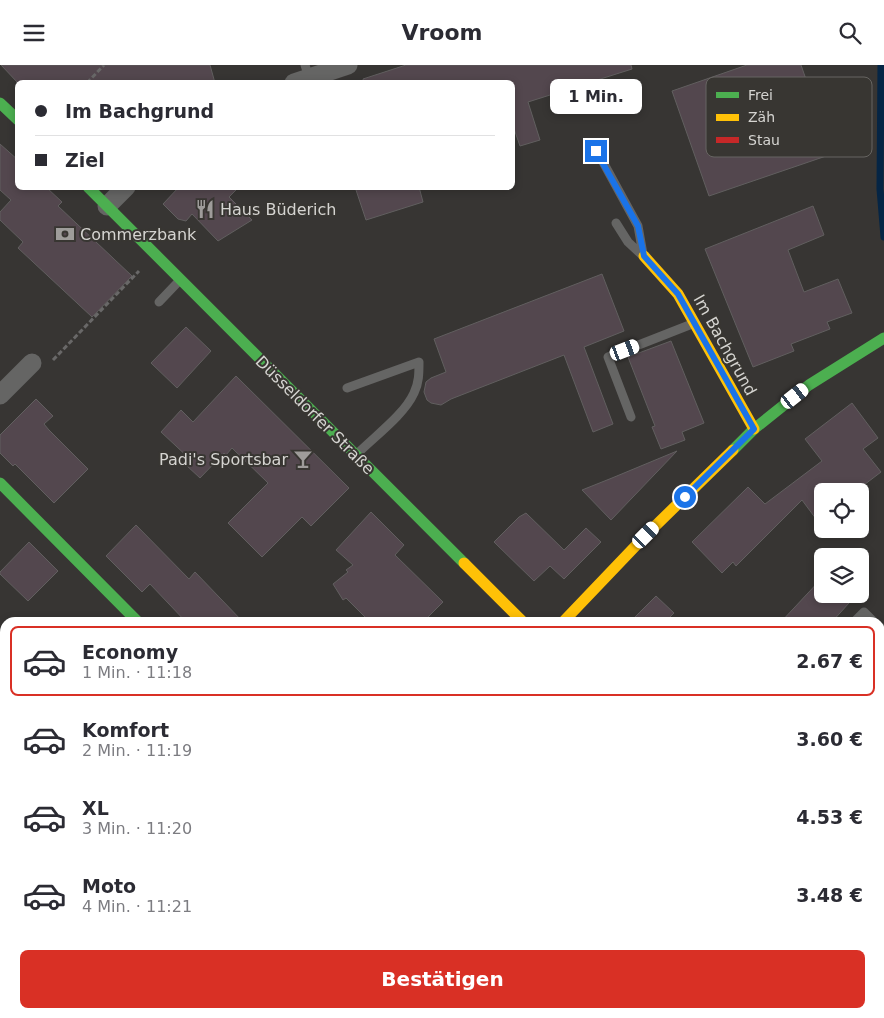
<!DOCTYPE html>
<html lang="de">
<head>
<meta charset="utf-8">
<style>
	body { margin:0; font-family:"DejaVu Sans",sans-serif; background:#f2f2f3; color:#2b2b33; height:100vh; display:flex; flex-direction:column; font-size:19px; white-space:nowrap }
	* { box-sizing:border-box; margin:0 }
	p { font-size:16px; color:#7c7c81 }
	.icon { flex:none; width:28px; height:28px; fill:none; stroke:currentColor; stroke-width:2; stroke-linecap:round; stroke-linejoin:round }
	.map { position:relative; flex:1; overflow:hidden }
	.sheet { position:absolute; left:0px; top:552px; width:885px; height:401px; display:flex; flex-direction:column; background:#fff; border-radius:15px 15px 0 0; box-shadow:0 2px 8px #0003 }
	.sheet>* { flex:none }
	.banner { position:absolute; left:15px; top:15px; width:500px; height:110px; border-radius:8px; box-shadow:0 2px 8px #0003; display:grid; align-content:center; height:110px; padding:0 20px; background:#fff }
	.fabs { position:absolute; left:814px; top:418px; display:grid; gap:10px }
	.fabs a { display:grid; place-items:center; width:55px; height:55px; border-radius:8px; background:#fff; box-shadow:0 2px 8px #0003; font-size:25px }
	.end { position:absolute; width:22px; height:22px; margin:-11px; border:6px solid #1a73e8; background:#fff; box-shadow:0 0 0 2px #fff }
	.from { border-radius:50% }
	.bubble { position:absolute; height:35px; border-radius:8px; background:#fff; box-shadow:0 2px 8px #0003; font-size:16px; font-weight:600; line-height:35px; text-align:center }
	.car { position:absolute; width:15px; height:30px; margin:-15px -8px; border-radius:6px; box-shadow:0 0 4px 1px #0007; background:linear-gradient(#fff 24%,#345 0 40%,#fff 0 76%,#345 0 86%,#fff 0) }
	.banner b { display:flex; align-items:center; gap:18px; height:48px; font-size:19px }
	.banner b+b { border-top:1px solid #e1e1e2 }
	.banner i { width:12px; height:12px; background:#2b2b33 }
	ul { padding:9px 0 0; list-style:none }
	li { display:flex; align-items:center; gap:15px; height:70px; margin:0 10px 8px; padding:0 10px; border:2px solid transparent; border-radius:8px }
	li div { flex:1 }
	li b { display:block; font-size:19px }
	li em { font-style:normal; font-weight:600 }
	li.active { border-color:#d93025 }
	li>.icon { width:45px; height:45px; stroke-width:1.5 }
	.action { display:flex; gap:10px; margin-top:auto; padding:10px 20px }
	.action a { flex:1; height:58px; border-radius:8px; background:#d93025; color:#fff; font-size:20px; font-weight:600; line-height:58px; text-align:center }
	header { display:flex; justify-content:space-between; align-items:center; height:65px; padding:0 20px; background:#fff; font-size:22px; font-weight:600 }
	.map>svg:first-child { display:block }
</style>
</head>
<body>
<header><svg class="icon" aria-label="menu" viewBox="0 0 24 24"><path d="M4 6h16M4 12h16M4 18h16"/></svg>Vroom<svg class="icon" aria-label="search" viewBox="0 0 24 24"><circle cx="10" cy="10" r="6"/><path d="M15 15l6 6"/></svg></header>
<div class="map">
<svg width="884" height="953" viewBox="0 0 884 953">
	<rect width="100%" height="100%" fill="#373533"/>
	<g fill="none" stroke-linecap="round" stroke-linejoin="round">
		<path stroke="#052545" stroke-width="7" d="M881,0L880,124L884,172"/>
	</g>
	<path fill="#53474e" stroke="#615f5f" d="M1,0H210L215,18H18Z
		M406,0H631L632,4L528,37L540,75L520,81L512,58V18H364L363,14Z
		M747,0H801L832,89L709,131L672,26Z
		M0,79L18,95V122H46L62,137L58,141L132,211L92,252L18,183L23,177L0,155V147L11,135L0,125Z
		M179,122H239L229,132L252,155L218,176L192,149L186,156L178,154L163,139Z
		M355,122H419L423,137L366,155Z
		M813,141L824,170L788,185L804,227L838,214L852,248L827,257L830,264L791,279L794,286L753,302L705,184Z
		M602,209L624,266L584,282L613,359L593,367L564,290L451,334L441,340L431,338L427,335L424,327L426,317L431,313L446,307L434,274Z
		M186,262L211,286L177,323L151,298Z
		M671,276L704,358L682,367L685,375L661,384L652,362L655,361L628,292Z
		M236,311L349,423L311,461L302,452L262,492L228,458L268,418L232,383L226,390L224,388L200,413L186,400L191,395L161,367L181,345L193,357Z
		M36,334L53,351L44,359L49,365L88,404L54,438L15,399L13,401L0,388V370Z
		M852,338L878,373L863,384L881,407L856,426H822V462L802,435L736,501L733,497L722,508L692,477L748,422L765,439L822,396L805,374Z
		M677,386L611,455L582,425L612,413Z
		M371,447L404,480L395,490L443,537L422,558H371L346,533L343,535L333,519L348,507L346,505L353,500L336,485Z
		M526,448L564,485L586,463L601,477L564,514L550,501L534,516L494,477L519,452Z
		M136,460L189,514L195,507L244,558H187L150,519L142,527L106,491Z
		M29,477L58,506L28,536L0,509V507Z
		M822,513V529H840L849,538L831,558H780Z
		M656,531L674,548L664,558H629Z"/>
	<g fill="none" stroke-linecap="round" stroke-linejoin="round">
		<path stroke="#696868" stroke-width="3" stroke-dasharray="5 2.5" stroke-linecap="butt" d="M87,18L104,0
			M266,122L267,124
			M53,295L139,206
			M76,949L77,953
			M378,953L383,949"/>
		<path stroke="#656564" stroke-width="9" d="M305,0L309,13
			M597,86L638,161L643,189
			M616,158L628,177L642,190
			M159,237L180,215
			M347,323L419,297C419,308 419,318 414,328C404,350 375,371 357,389
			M631,352L608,292L692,259
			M853,558L864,547L875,558
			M880,562L884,566
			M613,949V953"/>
		<path stroke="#656564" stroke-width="19" d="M294,18L348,0
			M107,141L126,122
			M0,330L32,298
			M0,742L5,744
			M0,923L5,922
			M313,949L316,953"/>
		<path stroke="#4caf50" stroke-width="11" d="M0,38L18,55
			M88,122L464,498
			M733,385L754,364L809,320L884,273
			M0,418L139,558"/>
		<path stroke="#ffc107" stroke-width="11" d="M644,191L678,229L754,364
			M464,498L524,558
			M562,558L646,470L733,385"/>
		<path stroke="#c62828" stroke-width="11" d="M880,908L884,912"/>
	</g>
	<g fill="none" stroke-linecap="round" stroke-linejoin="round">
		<path stroke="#1a73e8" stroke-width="6" d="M596,86L638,161L644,191L678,229L754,364L685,432"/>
	</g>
	<defs>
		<g id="restaurant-bare" transform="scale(1.5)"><path d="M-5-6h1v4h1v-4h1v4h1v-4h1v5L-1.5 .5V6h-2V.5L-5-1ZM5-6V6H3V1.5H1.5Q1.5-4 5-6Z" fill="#9e9c9a" stroke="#383632" stroke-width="2.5" paint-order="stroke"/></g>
		<g id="bank-bare" transform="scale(1.5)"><path d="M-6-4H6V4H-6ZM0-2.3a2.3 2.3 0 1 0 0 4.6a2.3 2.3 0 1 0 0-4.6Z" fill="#9e9c9a" stroke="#383632" stroke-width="2.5" paint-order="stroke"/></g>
		<g id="bar-bare" transform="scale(1.5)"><path d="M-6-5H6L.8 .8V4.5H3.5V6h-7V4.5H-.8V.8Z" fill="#9e9c9a" stroke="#383632" stroke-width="2.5" paint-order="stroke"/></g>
	</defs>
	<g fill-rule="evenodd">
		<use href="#restaurant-bare" x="205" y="144"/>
		<use href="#bank-bare" x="65" y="169"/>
		<use href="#bar-bare" x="303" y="394"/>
	</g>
	<g text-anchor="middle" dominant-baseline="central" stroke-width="4" stroke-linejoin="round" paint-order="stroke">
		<g font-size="16" fill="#d5d4d1" stroke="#383632" text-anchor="start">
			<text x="220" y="144">Haus Büderich</text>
			<text x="80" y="169">Commerzbank</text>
			<text x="288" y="394" text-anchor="end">Padi's Sportsbar</text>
		</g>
		<g font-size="16" fill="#d5d4d1" stroke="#383632">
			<text transform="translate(725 280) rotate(61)">Im Bachgrund</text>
			<text transform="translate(315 350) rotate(45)">Düsseldorfer Straße</text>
		</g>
	</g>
	<rect x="706" y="12" width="166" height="80" rx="8" fill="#383632" stroke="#676562" stroke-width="1"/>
	<rect x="716" y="27" width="23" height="6" fill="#4caf50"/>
	<rect x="716" y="49" width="23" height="7" fill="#ffc107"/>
	<rect x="716" y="72" width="23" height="6" fill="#c62828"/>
	<g font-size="14" fill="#d5d4d1">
		<text x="748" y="35">Frei</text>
		<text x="748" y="57">Zäh</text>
		<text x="748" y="80">Stau</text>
	</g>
</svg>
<div class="fabs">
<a><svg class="icon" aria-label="locate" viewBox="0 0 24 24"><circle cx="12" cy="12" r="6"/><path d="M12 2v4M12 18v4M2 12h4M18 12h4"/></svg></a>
<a><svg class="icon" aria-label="layers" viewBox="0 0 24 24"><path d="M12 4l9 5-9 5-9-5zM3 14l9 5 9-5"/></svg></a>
</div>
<i class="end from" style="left:685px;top:432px"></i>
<i class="end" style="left:596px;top:86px"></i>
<div class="bubble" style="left:550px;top:14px;width:92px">1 Min.</div>
<i class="car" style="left:625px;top:285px;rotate:69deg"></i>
<i class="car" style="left:795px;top:331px;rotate:52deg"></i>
<i class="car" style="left:646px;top:470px;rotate:45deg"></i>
<div class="banner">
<b><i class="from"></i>Im Bachgrund</b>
<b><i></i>Ziel</b>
</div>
<section class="sheet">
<ul>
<li class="active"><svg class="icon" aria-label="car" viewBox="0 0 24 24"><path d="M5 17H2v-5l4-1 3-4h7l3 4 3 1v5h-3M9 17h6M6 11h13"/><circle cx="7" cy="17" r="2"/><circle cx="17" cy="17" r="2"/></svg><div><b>Economy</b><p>1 Min. · 11:18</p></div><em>2.67 €</em></li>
<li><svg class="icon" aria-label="car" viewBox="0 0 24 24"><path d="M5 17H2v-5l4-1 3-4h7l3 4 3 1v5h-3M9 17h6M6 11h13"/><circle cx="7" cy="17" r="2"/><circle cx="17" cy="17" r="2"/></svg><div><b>Komfort</b><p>2 Min. · 11:19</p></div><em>3.60 €</em></li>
<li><svg class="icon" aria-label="car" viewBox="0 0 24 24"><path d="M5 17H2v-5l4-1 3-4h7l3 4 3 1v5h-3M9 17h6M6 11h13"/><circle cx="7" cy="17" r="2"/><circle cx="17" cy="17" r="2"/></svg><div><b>XL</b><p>3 Min. · 11:20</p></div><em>4.53 €</em></li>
<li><svg class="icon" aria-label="car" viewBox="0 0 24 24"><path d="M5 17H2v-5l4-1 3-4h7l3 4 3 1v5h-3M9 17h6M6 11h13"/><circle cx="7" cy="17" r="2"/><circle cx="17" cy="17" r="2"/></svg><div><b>Moto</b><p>4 Min. · 11:21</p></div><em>3.48 €</em></li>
</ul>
<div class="action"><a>Bestätigen</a></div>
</section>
</div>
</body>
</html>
